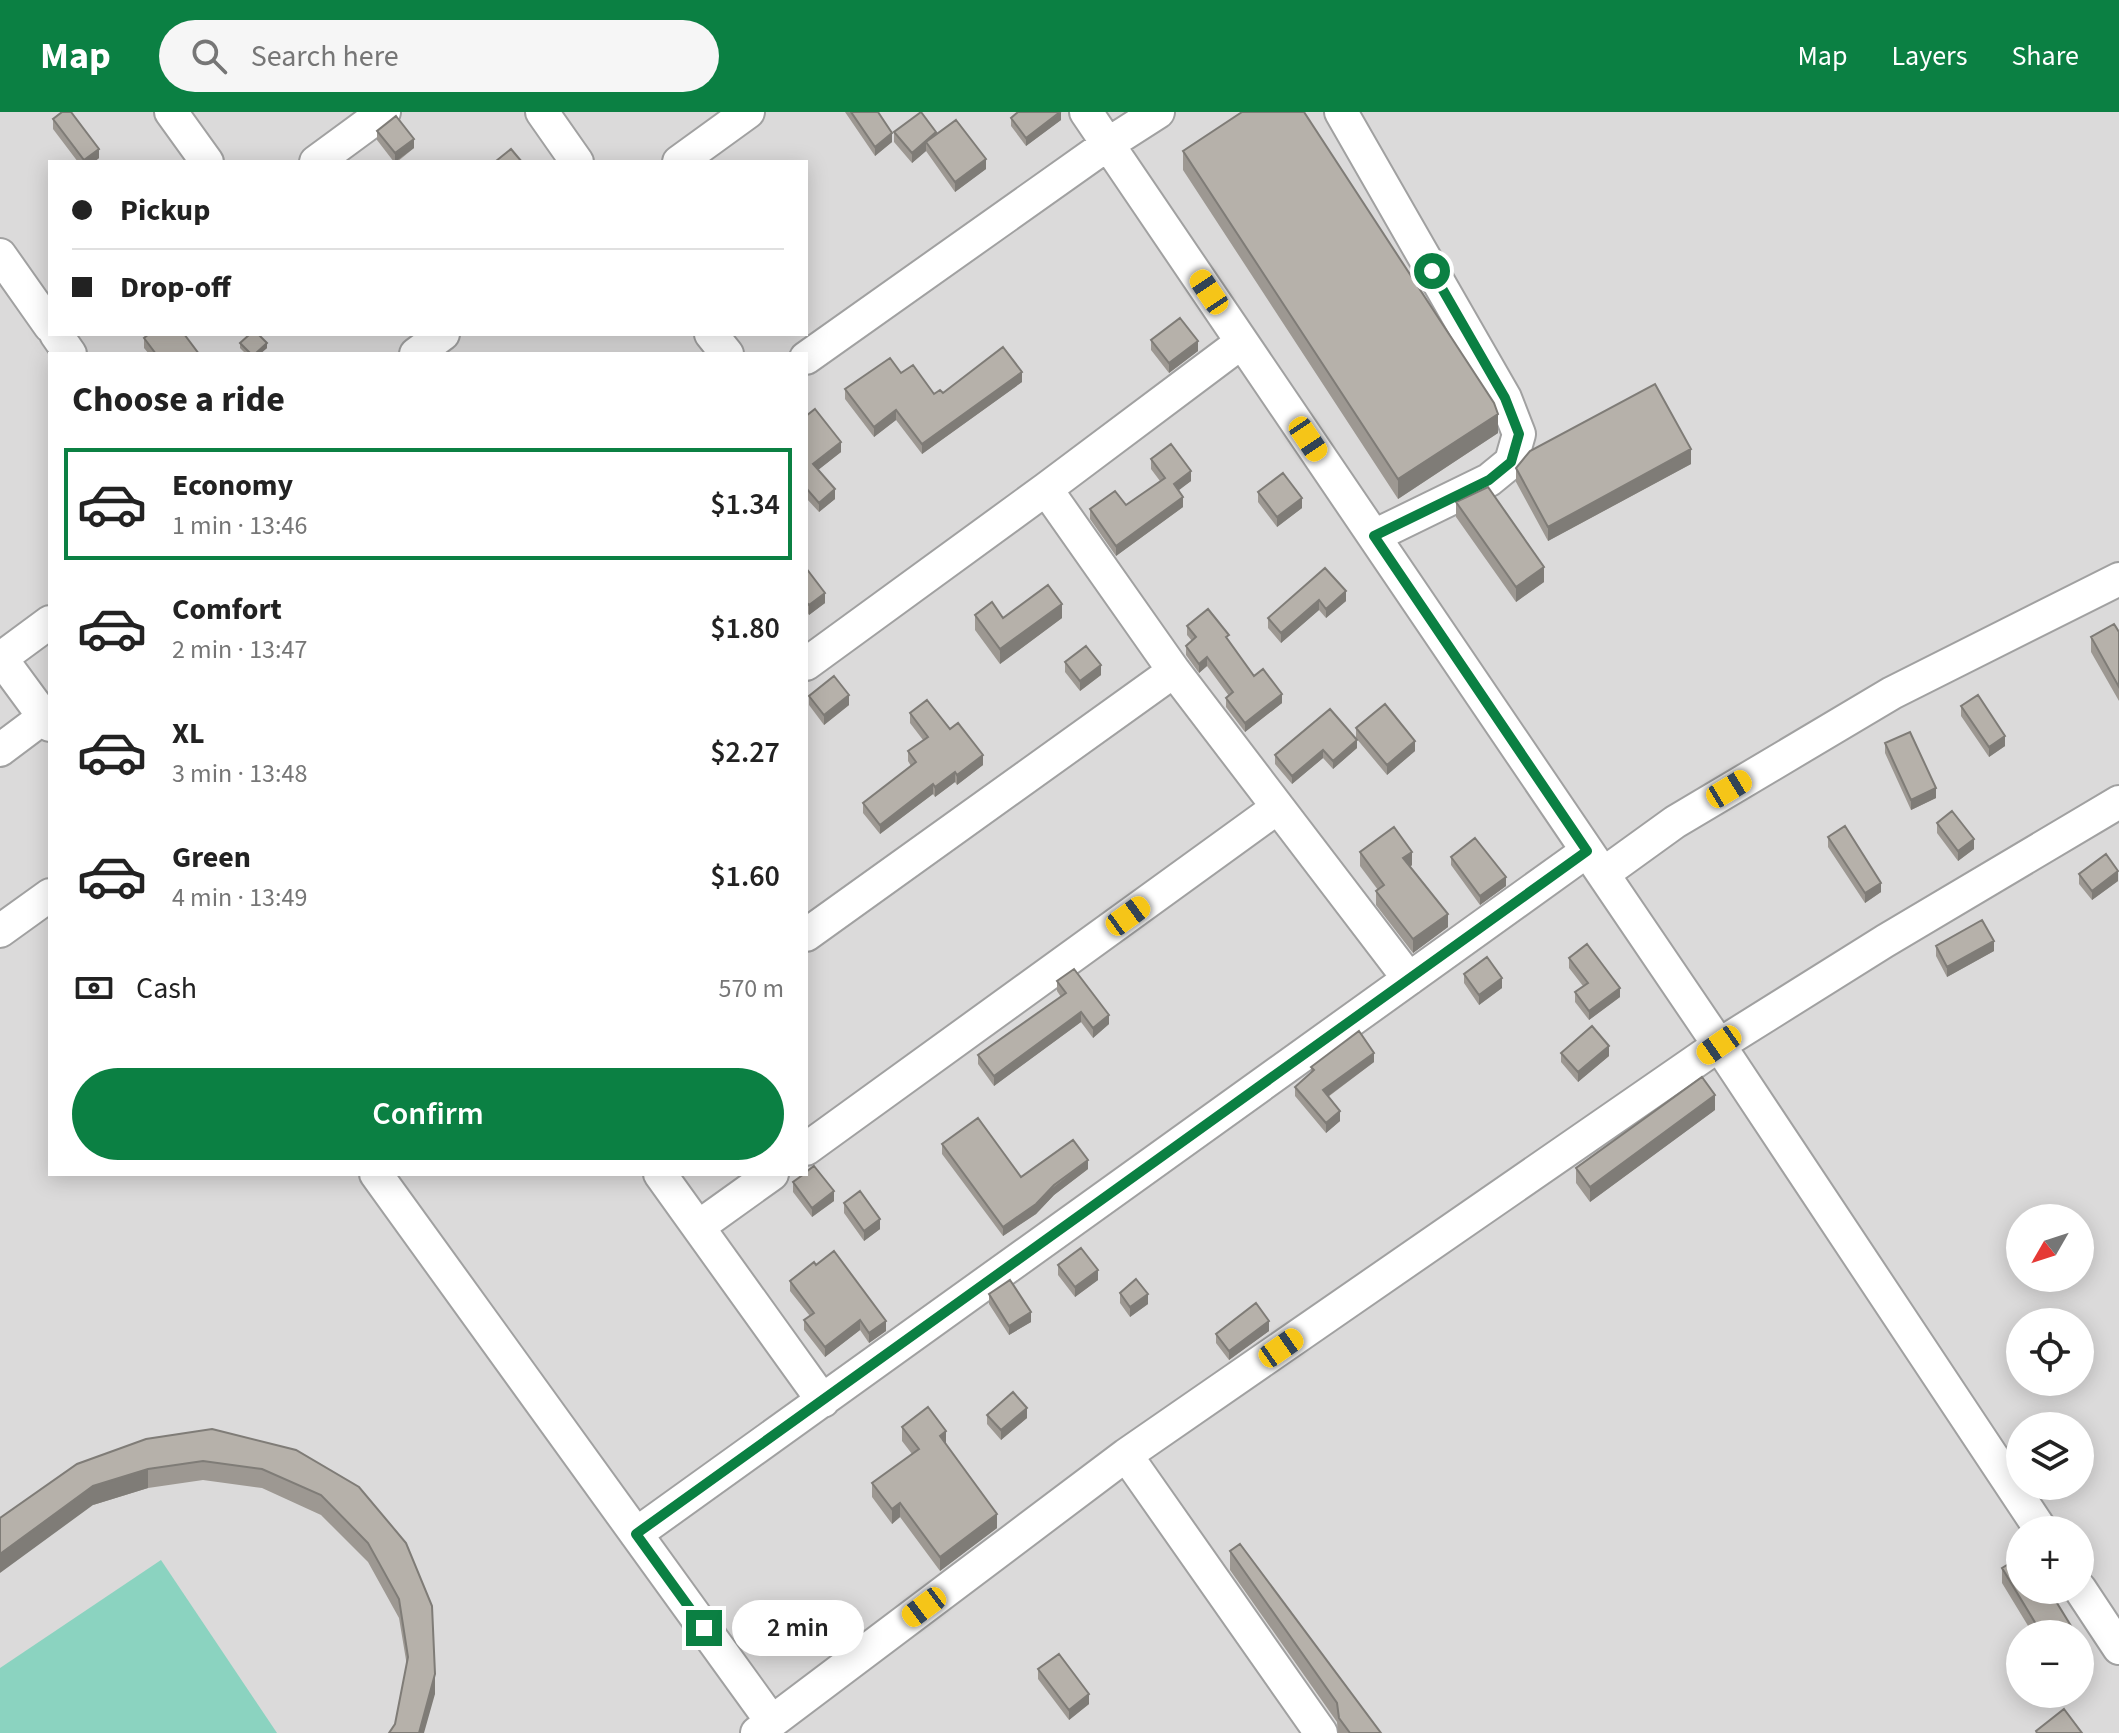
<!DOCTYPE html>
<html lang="en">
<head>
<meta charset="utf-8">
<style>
	body { margin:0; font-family:"Source Sans 3",sans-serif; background:#f6f6f6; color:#222; height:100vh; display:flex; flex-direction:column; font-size:30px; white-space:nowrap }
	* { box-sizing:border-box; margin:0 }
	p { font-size:26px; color:#767676 }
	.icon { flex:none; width:44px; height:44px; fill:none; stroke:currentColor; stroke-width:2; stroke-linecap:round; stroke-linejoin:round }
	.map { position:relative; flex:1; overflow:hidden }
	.drawer { position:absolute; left:48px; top:240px; width:760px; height:824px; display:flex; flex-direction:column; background:#fff; border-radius:0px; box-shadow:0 4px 20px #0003 }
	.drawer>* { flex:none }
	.guide { position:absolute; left:48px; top:48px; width:760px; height:176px; border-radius:0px; box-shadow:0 4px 20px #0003; display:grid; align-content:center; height:176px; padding:0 24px; background:#fff }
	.needle { width:52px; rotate:231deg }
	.fabs { position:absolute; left:2006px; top:1092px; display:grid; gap:16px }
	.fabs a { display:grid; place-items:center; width:88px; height:88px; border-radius:50%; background:#fff; box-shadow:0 4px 20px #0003; font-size:40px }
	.end { position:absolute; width:36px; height:36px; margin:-18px; border:10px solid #0b8043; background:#fff; box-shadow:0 0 0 4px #fff }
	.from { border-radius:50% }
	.bubble { position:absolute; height:56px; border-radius:28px; background:#fff; box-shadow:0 4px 20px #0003; font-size:26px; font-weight:600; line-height:56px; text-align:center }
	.car { position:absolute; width:24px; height:48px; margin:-24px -12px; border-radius:10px; box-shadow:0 0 6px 2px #0007; background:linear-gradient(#f5c518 24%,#345 0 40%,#f5c518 0 76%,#345 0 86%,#f5c518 0) }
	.guide b { display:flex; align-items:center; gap:28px; height:76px; font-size:30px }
	.guide b+b { border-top:2px solid #e0e0e0 }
	.guide i { width:20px; height:20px; background:#222 }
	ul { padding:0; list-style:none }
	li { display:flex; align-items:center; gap:24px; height:112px; margin:0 16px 12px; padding:0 8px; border:4px solid transparent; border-radius:0px }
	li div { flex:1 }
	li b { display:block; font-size:30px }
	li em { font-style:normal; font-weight:600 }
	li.selected { border-color:#0b8043 }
	li>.icon { width:72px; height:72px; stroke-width:1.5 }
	h2 { padding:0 24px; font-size:36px; line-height:96px }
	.pay { display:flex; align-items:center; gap:20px; height:88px; padding:0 24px; font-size:30px }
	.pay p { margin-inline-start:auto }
	.cta { display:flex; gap:16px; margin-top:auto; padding:16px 24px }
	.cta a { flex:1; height:92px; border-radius:48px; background:#0b8043; color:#fff; font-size:32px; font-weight:600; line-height:92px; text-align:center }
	header { display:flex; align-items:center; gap:48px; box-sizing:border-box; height:112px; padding:0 40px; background:#0b8043; color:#fff }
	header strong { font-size:38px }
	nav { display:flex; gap:44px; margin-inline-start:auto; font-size:28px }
	.search { width:560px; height:72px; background:#f6f6f6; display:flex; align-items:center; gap:20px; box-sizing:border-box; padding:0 28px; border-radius:44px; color:#767676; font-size:30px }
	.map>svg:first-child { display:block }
</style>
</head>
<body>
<header>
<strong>Map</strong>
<div class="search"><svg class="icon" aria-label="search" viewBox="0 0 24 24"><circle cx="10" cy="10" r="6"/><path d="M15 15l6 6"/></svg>Search here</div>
<nav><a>Map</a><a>Layers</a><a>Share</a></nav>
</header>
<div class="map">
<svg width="2119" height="1621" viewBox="0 0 2119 1621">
	<rect width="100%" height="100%" fill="#edebe4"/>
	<path fill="#dbdada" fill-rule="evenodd" d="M0,0H2119V1621H0ZM50,50H806V222H50ZM50,242H806V1062H50ZM2020,1106H2080V1166H2020ZM2020,1210H2080V1270H2020ZM2020,1314H2080V1374H2020ZM2020,1418H2080V1478H2020ZM2020,1522H2080V1582H2020Z"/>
	<path fill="#8bd3c0" d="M161,1448L277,1621H0V1556Z"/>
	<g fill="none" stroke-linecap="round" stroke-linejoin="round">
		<g stroke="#a1a1a1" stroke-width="36">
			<path id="minor" d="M171,0L207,50
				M542,0L577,50
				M1086,0L1719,933L2041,1418
				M1341,0L1505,286L1519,322L1511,350L1489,368L1374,424
				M316,50L384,0
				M679,50L748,0
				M0,143L50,214
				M56,222L70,242
				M711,222L727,242
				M416,242L443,222
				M806,246L1108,32L1158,0
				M1046,377L1174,559L1409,867
				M0,545L50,613
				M1,546L50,510
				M806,552L1046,377L1242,230
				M0,638L44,605
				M1603,762L1675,710L1892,581L2119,467
				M0,819L50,783
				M806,823L1174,559
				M806,1037L1277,696
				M376,1062L772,1610
				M660,1062L823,1289
				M698,1115L772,1062
				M1126,1343L1321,1621
				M636,1422L1587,739
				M2080,1477L2119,1536
				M757,1621L1126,1343L1719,933L1885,829L2119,690"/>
		</g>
		<use href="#minor" stroke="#fff" stroke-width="32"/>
	</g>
	<path fill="#9d9892" d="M845,0H878L892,30L875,44Z
		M1011,6L1061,8L1026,34L1011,14Z
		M53,7L99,46L94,50H78L53,17Z
		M377,19L414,36L397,50H394L377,28Z
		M894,20L936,23L986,57L955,80L926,39L912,51L894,30Z
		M1183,39L1498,321L1398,387L1183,58Z
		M144,226L199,242H149L144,236Z
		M1151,228L1198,239L1169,261L1151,238Z
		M240,231L267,236L260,242H246L240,236Z
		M901,261L934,282L1022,270L922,342L896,308L874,325L845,287V277Z
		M806,304L841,340L818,358L835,387L819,400L806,386Z
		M1151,347L1191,369L1178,378L1183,395L1116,444L1090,407V397L1126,393L1160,369L1151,357Z
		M1691,352L1548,429L1516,370V356Z
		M1258,380L1302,396L1277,415L1258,390Z
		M1456,390L1544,470L1516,490L1456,405Z
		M806,456L825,491L809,503L806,499Z
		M1325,456L1346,489L1326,506L1319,498L1281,531L1268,516V506Z
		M975,503L1003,506H1062L1000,552L975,518Z
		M1187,514L1229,529L1254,564L1282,591L1245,620L1226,595V586L1229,584L1207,554L1199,561L1186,543V534L1192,529L1187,523Z
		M2119,520V589L2091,540V525Z
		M1065,550L1101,563L1080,579L1065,560Z
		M809,584L849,593L824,613L809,593Z
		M1961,594L2005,634L1989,645L1961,604Z
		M1330,597L1357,636L1333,657L1323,646L1292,672L1275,652V643Z
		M910,601L950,617L983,653L957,673L955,670L935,685L933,682L880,722L863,701V691L911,654L908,649V639L923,628L910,611Z
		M1356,616L1415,639L1387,663L1356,626Z
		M1885,631L1936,686L1911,698L1885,641Z
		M1937,711L1974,737L1958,749L1937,721Z
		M1828,725L1881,780L1865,791L1828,735Z
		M1360,740L1412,753L1410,755L1448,815L1413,841L1376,793V779L1378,778L1360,754Z
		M1451,745L1506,774L1480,793L1451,753Z
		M2079,762L2118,769L2092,788L2079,772Z
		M1936,834L1994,839L1947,865L1936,844Z
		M1569,846L1620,885L1589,908L1575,890V880L1583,874L1569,856Z
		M1464,862L1502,876L1479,893L1464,871Z
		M1057,869L1109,912L1093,926L1081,910L994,974L978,952V943L1061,885L1057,879Z
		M1561,941L1609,944L1578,970L1561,950Z
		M1374,950L1328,985L1340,1009L1326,1021L1295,984V975L1311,961V955Z
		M1715,998L1590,1090L1576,1071V1056Z
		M942,1032L1021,1065L1088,1057L1054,1083L1036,1102L1003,1124L942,1042Z
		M793,1070L834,1089L812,1105L793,1080Z
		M844,1091L880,1117L864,1129L844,1101Z
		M1058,1153L1098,1168L1075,1185L1058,1163Z
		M790,1169L886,1219L869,1231L860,1218L825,1245L804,1218V1208L810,1204L790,1179Z
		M1120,1181L1148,1192L1130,1205L1120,1191Z
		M989,1182L1031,1210L1009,1223L989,1192Z
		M1269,1219L1229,1248L1216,1231V1222Z
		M987,1303L1027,1306L1001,1328L987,1312Z
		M902,1315L946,1332L997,1416L940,1459L900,1405L892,1412L872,1385V1371L912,1342L902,1329Z
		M146,1327L359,1375L435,1582L395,1612L407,1554L399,1506L368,1450L321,1403L262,1376L203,1368L148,1376L93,1393Z
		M1230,1439L1381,1621H1338L1337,1610L1230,1458Z
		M2002,1456L2076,1522H2033L2002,1471Z
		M1038,1557L1089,1592L1069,1608L1038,1567Z"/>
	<path fill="#7f7c77" d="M1061,0V8L1026,34V26Z
		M936,20V30H926V39L912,51V41Z
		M892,21V30L875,44V35Z
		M414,27V36L395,50V41Z
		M99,37V46L94,50H84V48Z
		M986,47V57L955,80V70Z
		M1198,229V239L1169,261V251Z
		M267,231V236L260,242H255Z
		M1022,260V270L922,342V332Z
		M896,298V308L874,325V315Z
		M1498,302V321L1398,387V367Z
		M841,330V340L813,362V352Z
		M1691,337V352L1548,429V415Z
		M1191,359V369L1174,382V372Z
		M835,377V387L819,400V391Z
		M1183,385V395L1116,444V434Z
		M1302,386V396L1277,415V405Z
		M1544,455V470L1516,490V475Z
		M1346,479V489L1326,506V497Z
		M825,481V491L809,503V493Z
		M1319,488V498L1281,531V521Z
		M1062,492V506L1000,552V537Z
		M1207,545V554L1199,561V552Z
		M1101,553V563L1080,579V569Z
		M1282,582V591L1245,620V611Z
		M849,583V593L824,613V603Z
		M2005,624V634L1989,645V635Z
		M1357,628V636L1333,657V649Z
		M1415,629V639L1387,663V653Z
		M1323,638V646L1292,672V664Z
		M983,643V653L957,673V663Z
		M955,660V670L935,685V675Z
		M933,672V682L880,722V713Z
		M1936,676V686L1911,698V688Z
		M1974,727V737L1958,749V739Z
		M1412,740V753L1403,760V746Z
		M2118,759V769L2092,788V779Z
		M1506,765V774L1480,793V784Z
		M1881,771V780L1865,791V781Z
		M1448,802V815L1413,841V827Z
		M1994,829V839L1947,865V855Z
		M1502,866V876L1479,893V883Z
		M1620,876V885L1589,908V899Z
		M1081,900V910L994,974V964Z
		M1109,903V912L1093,926V916Z
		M1609,934V944L1578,970V960Z
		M1374,941V950L1323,988V978Z
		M1715,983V998L1590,1090V1075Z
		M1340,999V1009L1326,1021V1011Z
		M1088,1048V1057L1054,1083L1036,1102L1003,1124V1115Z
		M834,1079V1089L812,1105V1096Z
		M880,1107V1117L864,1129V1119Z
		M1098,1158V1168L1075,1185V1175Z
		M1148,1182V1192L1130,1205V1195Z
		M1031,1200V1210L1009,1223V1214Z
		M860,1208V1218L825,1245V1235Z
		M886,1209V1219L869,1231V1221Z
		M1269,1209V1219L1229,1248V1239Z
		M1027,1296V1306L1001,1328V1318Z
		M946,1319V1333L940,1324Z
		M148,1357V1376L93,1393L0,1461V1442L93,1374Z
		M900,1391V1405L892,1412V1397Z
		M997,1402V1416L940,1459V1445Z
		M435,1562V1582L424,1621H419Z
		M1089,1582V1592L1069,1608V1598Z"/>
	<path fill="#b6b1aa" stroke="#7f7c77" stroke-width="2" d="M62,0H71L99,37L84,48L53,7Z
		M851,0H878L892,21L875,35Z
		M921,0L936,20L912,41L894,20Z
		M1018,0H1060L1026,26L1011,6Z
		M1242,0H1304L1494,291L1498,302L1398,367L1183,39Z
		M396,4L414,27L395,41L377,19Z
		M956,8L986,47L955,70L926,30Z
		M511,37L522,50H497L496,49Z
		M1180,206L1198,229L1169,251L1151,228Z
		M149,222H184L199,242H156L144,226Z
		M250,222H258L267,231L255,242H251L240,231Z
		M1003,235L1022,260L922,332L896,298L874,315L845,277L890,246L901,261L913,253L934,282L940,278L943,281Z
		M1655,272L1691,337L1548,415L1516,356L1530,339Z
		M815,297L841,330L813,352L835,377L819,391L806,376V304Z
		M1171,332L1191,359L1174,372L1183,385L1116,434L1090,397L1115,379L1126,393L1165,366L1151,347Z
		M1283,361L1302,386L1277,405L1258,380Z
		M1488,375L1544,455L1516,475L1456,390Z
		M806,456L825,481L809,493L806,490Z
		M1325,456L1346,479L1326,497L1319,488L1281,521L1268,506Z
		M1048,473L1062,492L1000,537L975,503L992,490L1003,506Z
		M1208,497L1229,523L1226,525L1254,564L1263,557L1282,582L1245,611L1226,586L1233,580L1207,545L1199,552L1186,534L1196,525L1187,514Z
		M2114,512L2119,520V575L2091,525Z
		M1086,534L1101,553L1080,569L1065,550Z
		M834,564L849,583L824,603L809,584Z
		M1978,583L2005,624L1989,635L1961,594Z
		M927,588L950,617L958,611L983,643L957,663L955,660L935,675L933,672L880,713L863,691L916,650L908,639L928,625L910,601Z
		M1385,592L1415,629L1387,653L1356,616Z
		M1330,597L1357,628L1333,649L1323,638L1292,664L1275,643Z
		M1910,620L1936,676L1911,688L1885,631Z
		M1952,699L1974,727L1958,739L1937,711Z
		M1845,714L1881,771L1865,781L1828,725Z
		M1394,715L1412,740L1403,746L1448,802L1413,827L1376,779L1384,773L1360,740Z
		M1475,726L1506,765L1480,784L1451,745Z
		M2106,742L2118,759L2092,779L2079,762Z
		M1982,808L1994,829L1947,855L1936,834Z
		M1587,832L1620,876L1589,899L1575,880L1588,871L1569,846Z
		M1487,845L1502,866L1479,883L1464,862Z
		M1074,857L1109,903L1093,916L1081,900L994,964L978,943L1066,881L1057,869Z
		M1592,914L1609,934L1578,960L1561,941Z
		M1359,919L1374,941L1323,978L1340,999L1326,1011L1295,975L1314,958L1311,955Z
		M1702,965L1715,983L1590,1075L1576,1056Z
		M978,1006L1021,1065L1073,1028L1088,1048L1054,1073L1036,1092L1003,1115L942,1032Z
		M814,1054L834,1079L812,1096L793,1070L804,1062H806V1060Z
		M860,1079L880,1107L864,1119L844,1091Z
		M1081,1136L1098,1158L1075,1175L1058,1153Z
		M834,1139L886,1209L869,1221L860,1208L825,1235L804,1208L814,1201L790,1169L814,1150L816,1153Z
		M1136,1167L1148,1182L1130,1195L1120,1181Z
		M1010,1168L1031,1200L1009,1214L989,1182Z
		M1256,1191L1269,1209L1229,1239L1216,1222Z
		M1013,1280L1027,1296L1001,1318L987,1303Z
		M928,1295L946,1319L940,1324L997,1402L940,1445L900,1391L892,1397L872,1371L919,1337L902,1315Z
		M212,1317L296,1338L359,1375L406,1431L432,1494L435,1562L419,1621H389L395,1612L408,1545L399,1487L368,1431L321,1383L262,1357L203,1349L148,1357L93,1374L0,1442V1406L77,1352L146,1327Z
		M1240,1432L1381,1621H1350L1339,1606L1337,1591L1230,1439Z
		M2020,1445V1478H2049L2076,1522H2042L2002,1456Z
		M1059,1542L1089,1582L1069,1598L1038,1557Z
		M2064,1597L2082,1621H2037L2036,1619Z"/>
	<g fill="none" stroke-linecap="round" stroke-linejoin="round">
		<path stroke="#0b8043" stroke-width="10" d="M704,1516L636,1422L1587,739L1374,424L1489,368L1511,350L1519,322L1505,286L1432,159"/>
	</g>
</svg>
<div class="fabs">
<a><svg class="needle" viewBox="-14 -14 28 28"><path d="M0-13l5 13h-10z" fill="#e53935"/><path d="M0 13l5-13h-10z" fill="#767676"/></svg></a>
<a><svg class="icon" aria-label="locate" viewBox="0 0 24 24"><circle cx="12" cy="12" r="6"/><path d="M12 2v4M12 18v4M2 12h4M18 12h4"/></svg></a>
<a><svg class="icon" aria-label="layers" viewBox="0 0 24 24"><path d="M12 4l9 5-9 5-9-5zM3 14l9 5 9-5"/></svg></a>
<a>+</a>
<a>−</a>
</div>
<i class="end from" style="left:1432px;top:159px"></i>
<i class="end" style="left:704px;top:1516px"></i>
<div class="bubble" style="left:732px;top:1488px;width:132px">2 min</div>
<i class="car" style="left:1209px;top:180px;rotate:326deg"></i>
<i class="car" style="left:1308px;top:327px;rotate:146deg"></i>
<i class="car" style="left:1729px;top:677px;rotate:59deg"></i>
<i class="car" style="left:1128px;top:804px;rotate:54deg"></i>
<i class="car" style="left:1719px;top:933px;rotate:235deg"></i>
<i class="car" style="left:1281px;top:1236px;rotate:55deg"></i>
<i class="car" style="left:924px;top:1495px;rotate:233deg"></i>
<div class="guide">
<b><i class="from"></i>Pickup</b>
<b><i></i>Drop-off</b>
</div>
<section class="drawer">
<h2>Choose a ride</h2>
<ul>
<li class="selected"><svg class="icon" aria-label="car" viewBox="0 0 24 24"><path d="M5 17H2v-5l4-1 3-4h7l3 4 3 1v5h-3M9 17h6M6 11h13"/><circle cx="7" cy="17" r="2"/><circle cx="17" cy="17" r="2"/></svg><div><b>Economy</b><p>1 min · 13:46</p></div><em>$1.34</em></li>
<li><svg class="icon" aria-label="car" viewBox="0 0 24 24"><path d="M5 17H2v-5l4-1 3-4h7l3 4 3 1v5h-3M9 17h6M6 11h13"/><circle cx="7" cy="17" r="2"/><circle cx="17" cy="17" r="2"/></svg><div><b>Comfort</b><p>2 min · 13:47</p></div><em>$1.80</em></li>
<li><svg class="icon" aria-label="car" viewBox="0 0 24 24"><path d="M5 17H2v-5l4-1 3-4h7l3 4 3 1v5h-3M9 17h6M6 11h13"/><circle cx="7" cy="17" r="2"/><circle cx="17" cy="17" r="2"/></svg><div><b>XL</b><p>3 min · 13:48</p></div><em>$2.27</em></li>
<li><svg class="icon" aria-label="car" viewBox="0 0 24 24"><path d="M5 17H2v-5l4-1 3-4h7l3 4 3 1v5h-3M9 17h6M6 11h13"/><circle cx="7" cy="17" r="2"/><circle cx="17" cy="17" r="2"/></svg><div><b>Green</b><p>4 min · 13:49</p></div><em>$1.60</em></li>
</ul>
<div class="pay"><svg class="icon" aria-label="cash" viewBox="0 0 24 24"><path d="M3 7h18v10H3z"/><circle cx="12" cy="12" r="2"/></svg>Cash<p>570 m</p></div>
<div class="cta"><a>Confirm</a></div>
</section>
</div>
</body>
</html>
